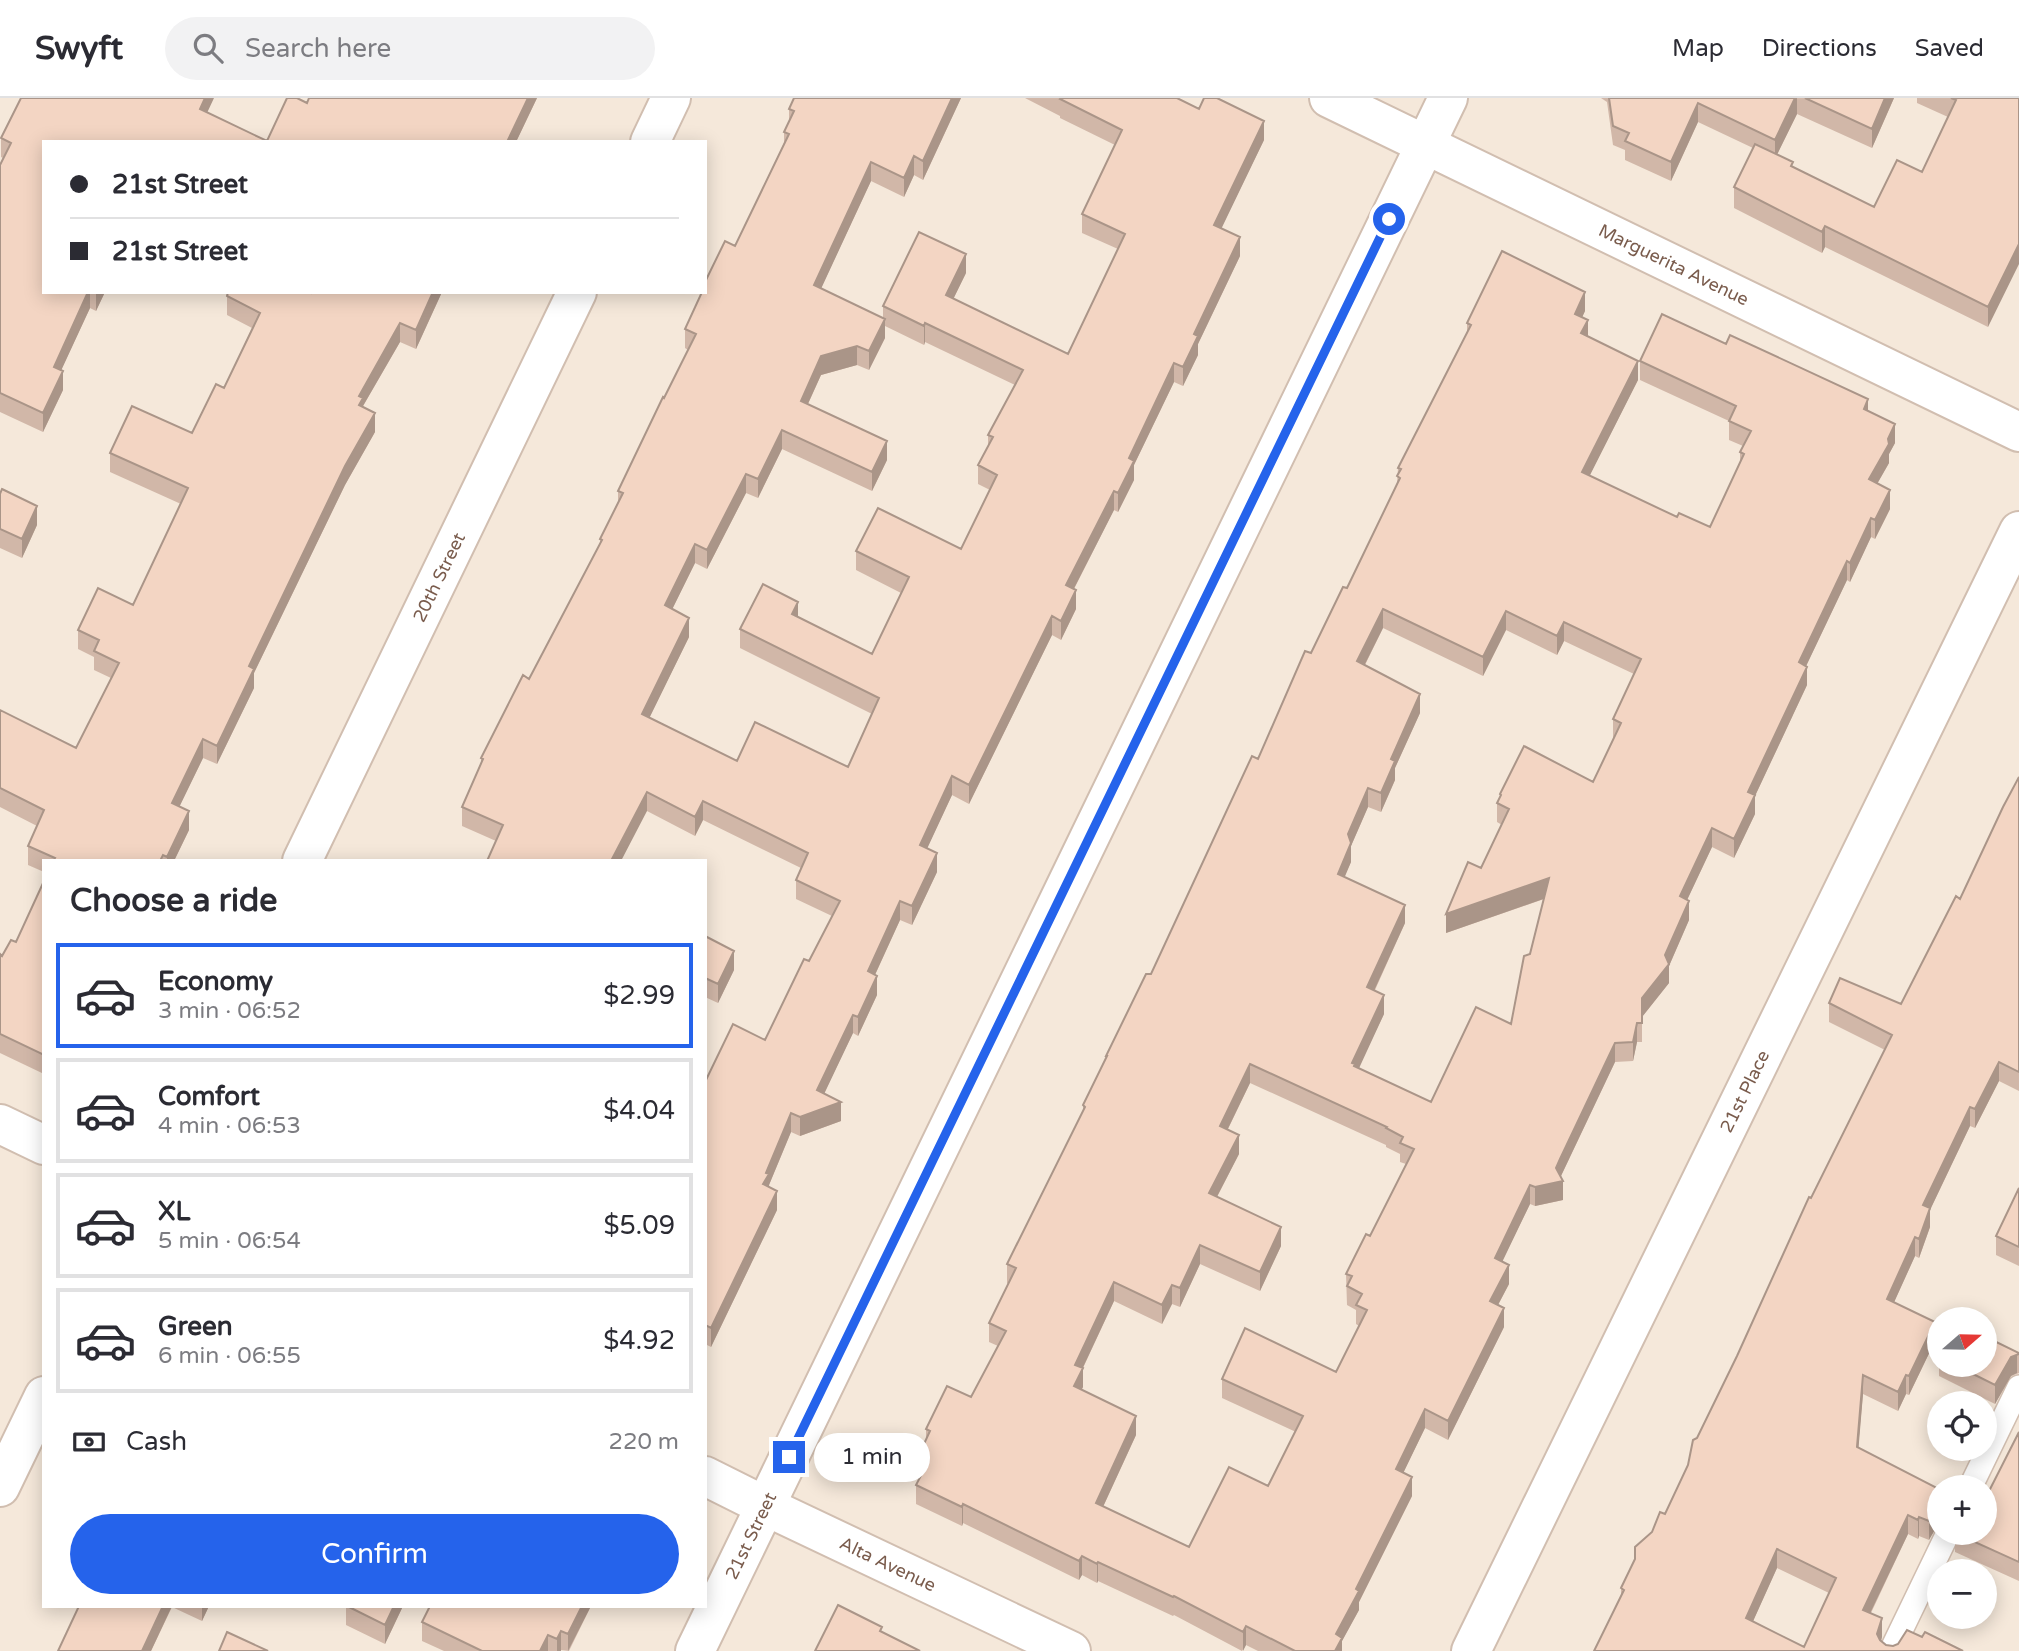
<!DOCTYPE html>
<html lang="en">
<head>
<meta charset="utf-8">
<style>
	body { margin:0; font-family:"Varela Round",sans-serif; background:#f2f2f3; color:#2b2b33; height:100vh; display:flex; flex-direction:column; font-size:26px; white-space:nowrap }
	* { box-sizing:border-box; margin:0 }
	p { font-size:23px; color:#7c7c81 }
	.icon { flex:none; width:38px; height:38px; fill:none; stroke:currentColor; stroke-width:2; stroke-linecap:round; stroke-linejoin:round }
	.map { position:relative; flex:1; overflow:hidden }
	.drawer { position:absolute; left:42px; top:761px; width:665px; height:749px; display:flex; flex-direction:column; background:#fff; border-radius:0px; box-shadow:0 4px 18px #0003 }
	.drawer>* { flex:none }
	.hud { position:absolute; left:42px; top:42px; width:665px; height:154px; border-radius:0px; box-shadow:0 4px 18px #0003; display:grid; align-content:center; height:154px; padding:0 28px; background:#fff }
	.needle { width:46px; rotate:70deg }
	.tools { position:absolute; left:1927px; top:1209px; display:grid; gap:14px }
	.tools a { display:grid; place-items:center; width:70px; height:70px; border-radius:50%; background:#fff; box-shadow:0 4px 18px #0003; font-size:35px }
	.end { position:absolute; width:32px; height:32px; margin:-16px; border:9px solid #2563eb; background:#fff; box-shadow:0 0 0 4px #fff }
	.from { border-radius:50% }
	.bubble { position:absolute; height:49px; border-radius:24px; background:#fff; box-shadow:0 4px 18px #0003; font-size:23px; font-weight:600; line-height:49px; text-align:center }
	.hud b { display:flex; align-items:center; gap:24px; height:66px; font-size:26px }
	.hud b+b { border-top:2px solid #e1e1e2 }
	.hud i { width:18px; height:18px; background:#2b2b33 }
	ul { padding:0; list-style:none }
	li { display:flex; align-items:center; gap:21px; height:105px; margin:0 14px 10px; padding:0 14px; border:4px solid #e1e1e2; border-radius:0px }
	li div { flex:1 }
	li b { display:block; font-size:26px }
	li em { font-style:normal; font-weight:600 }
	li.on { border-color:#2563eb }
	li>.icon { width:63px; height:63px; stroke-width:1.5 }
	h2 { padding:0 28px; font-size:32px; line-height:84px }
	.pay { display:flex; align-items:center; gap:18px; height:77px; padding:0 28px; font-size:26px }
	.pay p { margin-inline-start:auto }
	.cta { display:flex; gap:14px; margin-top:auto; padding:14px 28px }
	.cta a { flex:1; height:80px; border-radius:42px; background:#2563eb; color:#fff; font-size:28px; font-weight:600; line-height:80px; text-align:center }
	header { display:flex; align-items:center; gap:42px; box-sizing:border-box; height:98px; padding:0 35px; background:#fff; border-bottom:2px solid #e1e1e2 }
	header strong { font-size:33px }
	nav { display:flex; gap:38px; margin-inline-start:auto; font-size:24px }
	.search { width:490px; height:63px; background:#f2f2f3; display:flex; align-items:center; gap:18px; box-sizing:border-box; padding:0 24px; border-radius:38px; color:#7c7c81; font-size:26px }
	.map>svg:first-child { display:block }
</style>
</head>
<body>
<header>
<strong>Swyft</strong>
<div class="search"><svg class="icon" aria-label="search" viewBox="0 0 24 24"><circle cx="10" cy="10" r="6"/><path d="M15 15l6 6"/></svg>Search here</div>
<nav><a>Map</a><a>Directions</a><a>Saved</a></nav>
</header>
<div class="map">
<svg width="2019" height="1553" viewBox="0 0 2019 1553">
	<rect width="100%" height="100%" fill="#fdf6ec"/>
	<path fill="#f5e8da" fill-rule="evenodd" d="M0,0H2019V1553H0ZM44,44H705V194H44ZM44,763H705V1508H44ZM1939,1222H1984V1267H1939ZM1939,1306H1984V1351H1939ZM1939,1390H1984V1435H1939ZM1939,1474H1984V1519H1939Z"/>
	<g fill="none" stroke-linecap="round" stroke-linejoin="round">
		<g stroke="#d1beb0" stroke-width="26">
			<path id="lane" d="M1970,1390L2019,1289
				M1891,1553L1948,1435"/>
		</g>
		<g stroke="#d1beb0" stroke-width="42">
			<g id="street">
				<path id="s1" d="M1329,0L2019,334"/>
				<path d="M650,44L671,0"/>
				<path id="s2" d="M302,763L577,194"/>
				<path d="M0,1026L44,1047"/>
				<path id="s3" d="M705,1378L765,1408L1071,1553"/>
				<path d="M0,1389L44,1298"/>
				<path id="s4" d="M695,1553L1448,0"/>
				<path id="s5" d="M1471,1553L2019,433"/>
			</g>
		</g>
		<use href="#lane" stroke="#fff" stroke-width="23"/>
		<use href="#street" stroke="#fff" stroke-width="38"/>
	</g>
	<path fill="#d1b7a8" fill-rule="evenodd" d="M309,0H537L516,44H44V194H105L96,213L90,210L61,272L63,292L43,334L0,314V67L3,60L1,59V40L207,14L267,43L307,5Z
		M794,0H961L923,82L914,77L904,99L871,83L821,190L883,220V208L966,175L953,201L1068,256L1118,151L1082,135V116L1115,47L1060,20V18L1025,0H1177L1264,42L1221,130L1240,158L1198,246V257L1183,288L1174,284L1134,367V382L1118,414L1114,412L1074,491L1076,511L1061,542L1052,537L969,706L952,697L927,750L937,774L912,827L900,822L875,877L877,897L858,938L853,935L824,995L841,1023L800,1038L791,1034L769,1087L777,1112L711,1249L705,1246V984L765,942L809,863L832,818L796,801V782L801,770L703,722L695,738L647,713L496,743L462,728V709L481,665V660L529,581L600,445V441L618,404V393L688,252L685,250V231L735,148L784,45V34L789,25V11ZM885,228L924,247L925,244L1015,287L988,337V348L978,367V386L990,392L961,451L856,453V472L901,495L872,556L798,519L740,531V550L872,616L848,669L737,663L649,620L689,539L672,511L695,465L707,471L746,395L758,400L782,351L872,393L887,362L808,306L821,277L857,267L869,272L885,240Z
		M1601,0H1894L1872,50L1797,16L1777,56L1793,69L1874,109L1922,74L1948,19L1917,5V0H2019L1988,229L1825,149L1822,155L1734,110V89L1753,50L1698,24L1671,83L1625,62V52L1613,47L1607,4Z
		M442,194L416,251L400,244L363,308L375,334L345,387L254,575V590L217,666L203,660L179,709L189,732L174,763H44V774L28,767V748L37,728L0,709V612L76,650L111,580L94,572V559L78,551V532L133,507L181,406L110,374V355L192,335L224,290L252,230L227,217V198L311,195Z
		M1585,213L1582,219L1588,238L1638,282L1589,378L1677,419L1710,429L1740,366V354L1743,348L1729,342V323L1640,282V263L1868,313L1895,345L1889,356V365L1877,386L1890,411L1875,441L1871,439L1850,484L1847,482L1806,568L1807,587L1755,698V716L1734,760L1712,749L1687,802L1689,822L1669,868V885L1642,919V944H1637L1633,963L1615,964L1561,1078L1563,1102L1535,1108L1530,1106L1502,1163L1509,1186L1498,1207L1504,1229L1448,1342L1425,1330L1403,1375L1412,1398L1359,1504V1512L1342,1543V1553H1258L1246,1547L1242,1553L1174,1517L1173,1518L1098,1483L1097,1485L1082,1477L1079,1482L963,1425L962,1428L916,1406V1387L919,1381L917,1380V1361L926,1343V1331L971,1299L998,1248L989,1244V1225L1008,1186L1007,1185V1166L1083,1014V1007L1106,961V958L1151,876L1311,555L1347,490L1397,386L1398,370L1467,234V225ZM1383,530L1483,578L1506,532L1557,557L1564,543L1634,576L1613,621V640L1614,641L1593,684L1500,696V700L1497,705V724L1502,727L1481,770L1446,835L1544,801L1511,926L1431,1004L1358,970L1384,916L1375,892L1405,825L1344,779L1351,764V748L1368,709L1381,714L1395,682V670L1420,615L1365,567ZM1250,985L1386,1047V1049L1400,1056V1064L1406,1066L1370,1138L1346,1176L1347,1207L1356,1212V1226L1359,1228L1336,1274L1222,1281V1300L1296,1334L1268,1388L1189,1449L1103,1409L1136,1337L1081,1292L1083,1289V1270L1114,1203L1162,1226L1172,1206L1180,1209L1200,1166L1260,1193L1281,1148L1217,1099L1239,1056L1228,1031Z
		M0,396L37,427L22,460L0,450Z
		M2019,679V993L1999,983L1975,1030L1970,1028L1930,1112V1129L1919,1160L1915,1158L1894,1204L1935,1243L1909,1297L1906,1296L1898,1313L1863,1296L1858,1350L1939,1391L1929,1442L1919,1438L1918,1441L1908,1436L1871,1515L1882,1539L1881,1543L1886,1547L1893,1548L1922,1539L1963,1553H1594L1621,1499V1490L1635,1462V1449L1652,1434L1665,1416L1688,1367L1697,1340L1737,1258L1811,1100L1885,952L1829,924V905L1901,906L1960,801ZM1777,1470L1829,1495L1804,1549L1753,1523Z
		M44,783V976L0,955V856L2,858L16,844Z
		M705,838L734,872L718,905L705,899Z
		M2019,1090V1168L1996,1157V1138Z
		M2019,1255V1275L2011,1278L1995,1306L1939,1278V1267H1984Z
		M2019,1334V1483L1955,1454V1435H1984Z
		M79,1508H209L202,1523L172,1509L151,1553H58Z
		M346,1508H403L385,1546L346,1527Z
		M430,1508H591L569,1553L561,1552V1553H444L422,1543V1524Z"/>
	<path fill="#aa9588" d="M205,0H214L200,30V11Z
		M528,0H537L516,44H507Z
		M952,0H961L923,82V63Z
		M1795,0H1797V16L1775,61V42Z
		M1885,0H1894L1872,50V31Z
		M1698,5V24L1671,83V64Z
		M1264,23V42L1214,146V127Z
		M914,58V77L904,99V80Z
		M871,64V83L814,206V187Z
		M1825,128V149L1822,155V134Z
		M1240,139V158L1198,246V257L1183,288V269L1194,236Z
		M2019,146V166L1988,229V209Z
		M966,156V175L946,216V197Z
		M88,194H90V210L54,288V269Z
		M96,194H105L96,213Z
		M433,194H442L416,251V232Z
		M1585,194V213L1575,235V216Z
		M885,221V240L869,272V253Z
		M1588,222V241L1581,235Z
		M400,225V244L363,308V319L359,326V298Z
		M925,225V244L924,247V228Z
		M857,248V267L821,277L801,321V303L821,258Z
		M1638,263V282L1582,393V374Z
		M1174,265V284L1134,367V382L1118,414V395L1129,360Z
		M63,273V292L43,334V315Z
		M1868,301V320L1864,311Z
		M375,315V334L345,387L254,575V590L217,666V648L249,568L345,368Z
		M1895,326V345L1889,356V365L1869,400V381Z
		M782,332V351L758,400V381Z
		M887,343V362L872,393V374Z
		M746,376V395L707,471V452Z
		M1890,392V411L1875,441V422Z
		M1114,393V412L1066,506V487Z
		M37,408V427L22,460V441Z
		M1871,420V439L1850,484V465Z
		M695,446V465L665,526V507Z
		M1847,463V482L1799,583V564Z
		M1076,492V511L1061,542V523Z
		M798,504V523L792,516Z
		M1383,511V530L1357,582V563Z
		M1506,513V532L1483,578V559Z
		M1052,518V537L969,706V687Z
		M689,520V539L642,635V616Z
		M1564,524V543L1557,557V538Z
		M1807,569V587L1755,698V716L1734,760V741L1748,694Z
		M1420,596V615L1395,670V682L1381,714V695L1391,661Z
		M203,641V660L172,724V705Z
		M952,678V697L920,766V747Z
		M1368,690V709L1351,748V764L1338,795V776L1348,736Z
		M647,694V713L621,763H611Z
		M703,703V722L695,738V719Z
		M189,713V732L174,763H167V759Z
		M1712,730V749L1680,817V798Z
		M937,755V774L912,827V808Z
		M1549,780V799L1446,835V816Z
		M900,803V822L868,892V873Z
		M1689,803V822L1669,868V885L1642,919V900L1665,857Z
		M1405,807V825L1367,908V889Z
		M734,853V872L718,905V886Z
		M877,878V897L858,938V919Z
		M1384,897V916L1355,979L1352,965Z
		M853,917V935L817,1011V992Z
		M1637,925V944L1633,963V944Z
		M1615,945V964L1560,1080L1563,1083V1102L1535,1108V1089L1556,1070L1560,1061Z
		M1999,964V983L1975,1030V1011Z
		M1250,966V985L1220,1047V1028Z
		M841,1004V1023L800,1038V1019Z
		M1970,1009V1028L1930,1112V1129L1919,1160V1141L1923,1107Z
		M791,1015V1034L769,1087V1095L763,1086L766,1075Z
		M1239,1037V1056L1209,1114V1095Z
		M1530,1087V1106L1495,1179V1160Z
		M777,1093V1112L711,1249V1230Z
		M1281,1129V1148L1260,1193V1174Z
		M1915,1139V1158L1887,1220V1201Z
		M1200,1147V1166L1180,1209V1190Z
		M1509,1167V1186L1490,1222V1203Z
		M1114,1184V1203L1078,1280L1083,1270V1289L1074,1307L1075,1267Z
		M1172,1187V1206L1162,1226V1207Z
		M1504,1210V1229L1448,1342V1323Z
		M1935,1224V1243L1909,1297V1278Z
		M2017,1256V1275L2011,1278L1995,1306V1287L2011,1259Z
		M1863,1277V1296L1857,1368V1349Z
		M1906,1277V1296L1898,1313V1294Z
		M1425,1311V1330L1396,1390V1371Z
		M1136,1318V1337L1096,1424V1405Z
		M1412,1379V1398L1359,1504V1512L1342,1543V1553H1335L1336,1536L1356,1491Z
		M963,1406V1425L962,1428V1409Z
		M1939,1406V1425L1929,1442V1423Z
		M1908,1417V1436L1863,1530V1512Z
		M1919,1419V1438L1918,1441V1422Z
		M1777,1451V1470L1746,1539V1520Z
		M1082,1458V1477L1079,1482V1463Z
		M1098,1464V1483L1097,1485V1466Z
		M163,1508H172L151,1553H142Z
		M202,1508H209L202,1523Z
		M394,1508H403L385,1546V1527Z
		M582,1508H591L568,1553V1536Z
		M1882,1520V1539L1878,1553L1877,1536Z
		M1246,1528V1547L1243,1553V1534Z
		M561,1533V1553H557V1541Z
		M548,1537V1553H540Z"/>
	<path fill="#f3d5c3" stroke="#aa9588" stroke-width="2" fill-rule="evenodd" d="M21,0H205L200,11L267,43L287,0H297L307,5L309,0H528L507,44H44V194H88L54,269L63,273L43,315L0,295V67L11,45L1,40Z
		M794,0H952L923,63L914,58L904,80L871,64L814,187L885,221L869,253L857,248L821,258L801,303L887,343L872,374L782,332L758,381L746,376L707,452L695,446L665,507L689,520L642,616L737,663L755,624L848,669L879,600L740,531L763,486L798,504L792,516L872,556L909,479L856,453L878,410L961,451L997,377L978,367L993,339L988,337L1023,272L925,225L924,228L883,208L919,134L966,156L946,197L1068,256L1125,136L1082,116L1122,32L1060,1L1061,0H1177L1199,11L1204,0H1217L1264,23L1214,127L1240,139L1194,236L1198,238L1183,269L1174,265L1129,360L1134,363L1118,395L1114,393L1066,487L1076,492L1061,523L1052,518L969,687L952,678L920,747L937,755L912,808L900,803L868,873L877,878L858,919L853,917L817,992L841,1004L800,1019L791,1015L766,1075L769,1076L763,1086L777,1093L711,1230L705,1227V984L733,926L765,942L804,861L809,863L840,803L796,782L808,755L703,703L695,719L647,694L611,763H487L503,727L462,709L483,661L481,660L523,577L529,581L602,442L600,441L623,395L618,393L663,299L664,300L696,236L685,231L702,194H705V184L725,143L735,148L789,36L784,34L794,13L789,11Z
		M1609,0H1795L1775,42L1698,5L1671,64L1625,43L1629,35L1613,28Z
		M1805,0H1885L1872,31Z
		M1951,0H2019V146L1988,209L1825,128L1822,134L1734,89L1755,46L1793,64L1791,68L1874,109L1897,62L1922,74L1956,2Z
		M1502,153L1585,194L1575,216L1588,222L1581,235L1638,263L1582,374L1677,419L1679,415L1710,429L1744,356L1740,354L1751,333L1729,323L1736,308L1640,263L1662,216L1726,246L1730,237L1868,301L1864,311L1895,326L1888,341L1889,346L1869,381L1890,392L1875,422L1871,420L1850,465L1847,463L1799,564L1807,569L1748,694L1755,697L1734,741L1712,730L1680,798L1689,803L1665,857L1669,866L1642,900V925H1637L1633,944L1615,945L1560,1061L1556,1070L1563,1083L1535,1089L1530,1087L1495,1160L1509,1167L1490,1203L1504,1210L1448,1323L1425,1311L1396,1371L1412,1379L1356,1491L1359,1493L1336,1536L1342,1540L1335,1553H1295L1246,1528L1243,1534L1174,1498L1173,1499L1098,1464L1097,1466L1082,1458L1079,1463L963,1406L962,1409L916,1387L927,1366L917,1361L930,1333L926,1331L947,1288L971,1299L1006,1233L989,1225L1016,1170L1007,1166L1085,1009L1083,1007L1107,958H1106L1146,876H1151L1252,658L1258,661L1305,553L1311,555L1343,489L1347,490L1400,380L1397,378L1401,371L1398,370L1471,227L1467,225ZM1383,511L1483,559L1506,513L1557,538L1564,524L1641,561L1613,621L1621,625L1593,684L1524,648L1500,696L1501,697L1497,705L1509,711L1481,770L1468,764L1446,816L1549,780L1530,856L1524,858L1511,926L1476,909L1431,1004L1354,968L1355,966L1352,965L1384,897L1367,889L1405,807L1338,776L1351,745L1348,736L1368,690L1381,695L1395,663L1391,661L1420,596L1357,563ZM1250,966L1387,1029L1386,1030L1403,1039L1400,1045L1414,1051L1370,1138L1366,1136L1346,1176L1352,1178L1347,1188L1362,1196L1356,1207L1367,1212L1336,1274L1245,1230L1222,1281L1303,1318L1268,1388L1229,1369L1189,1449L1096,1405L1136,1318L1074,1288L1083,1270L1075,1267L1114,1184L1162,1207L1172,1187L1180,1190L1200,1147L1260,1174L1281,1129L1209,1095L1239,1037L1220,1028Z
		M228,194H309L311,195L312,194H433L416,232L400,225L359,298L363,300L359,307L375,315L345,368L249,568L254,571L217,648L203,641L172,705L189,713L167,759L163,757L160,763H53L55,760L28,748L44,712L0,690V612L76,650L119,565L94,553L99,542L78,532L98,490L133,507L188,390L110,355L132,308L192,335L216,286L224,290L260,215L227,198Z
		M2,391L37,408L22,441L0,431V396Z
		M2019,679V974L1999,964L1975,1011L1970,1009L1923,1107L1930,1110L1919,1141L1915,1139L1887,1201L1935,1224L1909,1278L1906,1277L1898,1294L1863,1277L1857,1349L1939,1391V1406L1929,1423L1919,1419L1918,1422L1908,1417L1863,1512L1882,1520L1877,1536L1880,1542L1886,1547L1893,1548L1898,1546L1907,1532L1922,1539L1925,1534L1963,1553H1594L1624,1492L1621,1490L1635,1461V1449L1652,1434L1660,1414L1665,1416L1688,1367L1693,1342L1697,1340L1737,1258L1809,1099L1811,1100L1892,937L1829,905L1840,880L1901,906L1956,798L1960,801L2003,709ZM1777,1451L1836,1480L1804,1549L1746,1520Z
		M44,783V957L0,936V856L2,858L11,842L16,844Z
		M705,838L734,853L718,886L705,880Z
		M2019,1090V1149L1996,1138Z
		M1984,1238L2019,1255V1256L2011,1259L1995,1287L1955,1267H1984Z
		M2019,1334V1464L1955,1435H1984V1403Z
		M838,1507L882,1529L880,1533L920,1553H815Z
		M79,1508H163L142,1553H58Z
		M347,1508H394L385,1527Z
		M430,1508H582L568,1536L561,1533L557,1541L548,1537L540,1553H482L422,1524Z
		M227,1534L268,1553H219Z"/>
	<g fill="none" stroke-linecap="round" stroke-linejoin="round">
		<path stroke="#2563eb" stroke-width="9" d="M789,1359L1389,121"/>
	</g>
	<g text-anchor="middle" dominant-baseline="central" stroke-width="6" stroke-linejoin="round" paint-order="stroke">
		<g font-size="18" fill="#7a5c4d" stroke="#fffaf3">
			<text stroke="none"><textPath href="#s1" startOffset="383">Marguerita Avenue</textPath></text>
			<text stroke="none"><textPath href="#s2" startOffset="315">20th Street</textPath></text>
			<text stroke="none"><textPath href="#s5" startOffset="623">21st Place</textPath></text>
			<text stroke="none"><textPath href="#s4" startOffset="128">21st Street</textPath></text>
			<text stroke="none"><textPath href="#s3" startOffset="203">Alta Avenue</textPath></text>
		</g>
	</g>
</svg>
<div class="tools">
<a><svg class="needle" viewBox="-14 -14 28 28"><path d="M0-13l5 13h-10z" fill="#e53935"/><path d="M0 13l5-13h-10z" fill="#7c7c81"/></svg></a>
<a><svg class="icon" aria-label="locate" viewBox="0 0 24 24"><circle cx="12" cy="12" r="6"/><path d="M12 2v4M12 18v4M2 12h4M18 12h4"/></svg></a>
<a>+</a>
<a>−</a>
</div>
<i class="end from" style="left:1389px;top:121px"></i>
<i class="end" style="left:789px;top:1359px"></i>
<div class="bubble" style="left:814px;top:1335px;width:116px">1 min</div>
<div class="hud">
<b><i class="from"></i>21st Street</b>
<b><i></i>21st Street</b>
</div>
<section class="drawer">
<h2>Choose a ride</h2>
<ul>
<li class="on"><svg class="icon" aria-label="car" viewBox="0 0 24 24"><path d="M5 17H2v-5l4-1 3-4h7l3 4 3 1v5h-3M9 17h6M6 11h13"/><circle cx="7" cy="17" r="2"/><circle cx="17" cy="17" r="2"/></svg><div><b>Economy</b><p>3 min · 06:52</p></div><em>$2.99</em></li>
<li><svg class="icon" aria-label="car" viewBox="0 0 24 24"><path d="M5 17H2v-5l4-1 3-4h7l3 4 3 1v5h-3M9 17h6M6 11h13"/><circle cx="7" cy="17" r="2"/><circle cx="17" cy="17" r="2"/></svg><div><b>Comfort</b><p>4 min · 06:53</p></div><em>$4.04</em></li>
<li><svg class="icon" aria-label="car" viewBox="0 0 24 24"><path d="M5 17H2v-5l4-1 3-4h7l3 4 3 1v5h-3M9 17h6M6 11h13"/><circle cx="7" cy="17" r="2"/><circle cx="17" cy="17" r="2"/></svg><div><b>XL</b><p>5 min · 06:54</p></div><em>$5.09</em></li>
<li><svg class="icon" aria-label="car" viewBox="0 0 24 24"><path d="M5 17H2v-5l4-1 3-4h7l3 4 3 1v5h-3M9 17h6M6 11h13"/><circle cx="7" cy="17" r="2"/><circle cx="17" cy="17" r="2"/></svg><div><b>Green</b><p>6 min · 06:55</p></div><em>$4.92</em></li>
</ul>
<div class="pay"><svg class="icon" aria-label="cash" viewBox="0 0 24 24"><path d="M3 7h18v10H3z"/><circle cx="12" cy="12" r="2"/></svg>Cash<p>220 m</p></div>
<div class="cta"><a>Confirm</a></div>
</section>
</div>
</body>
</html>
